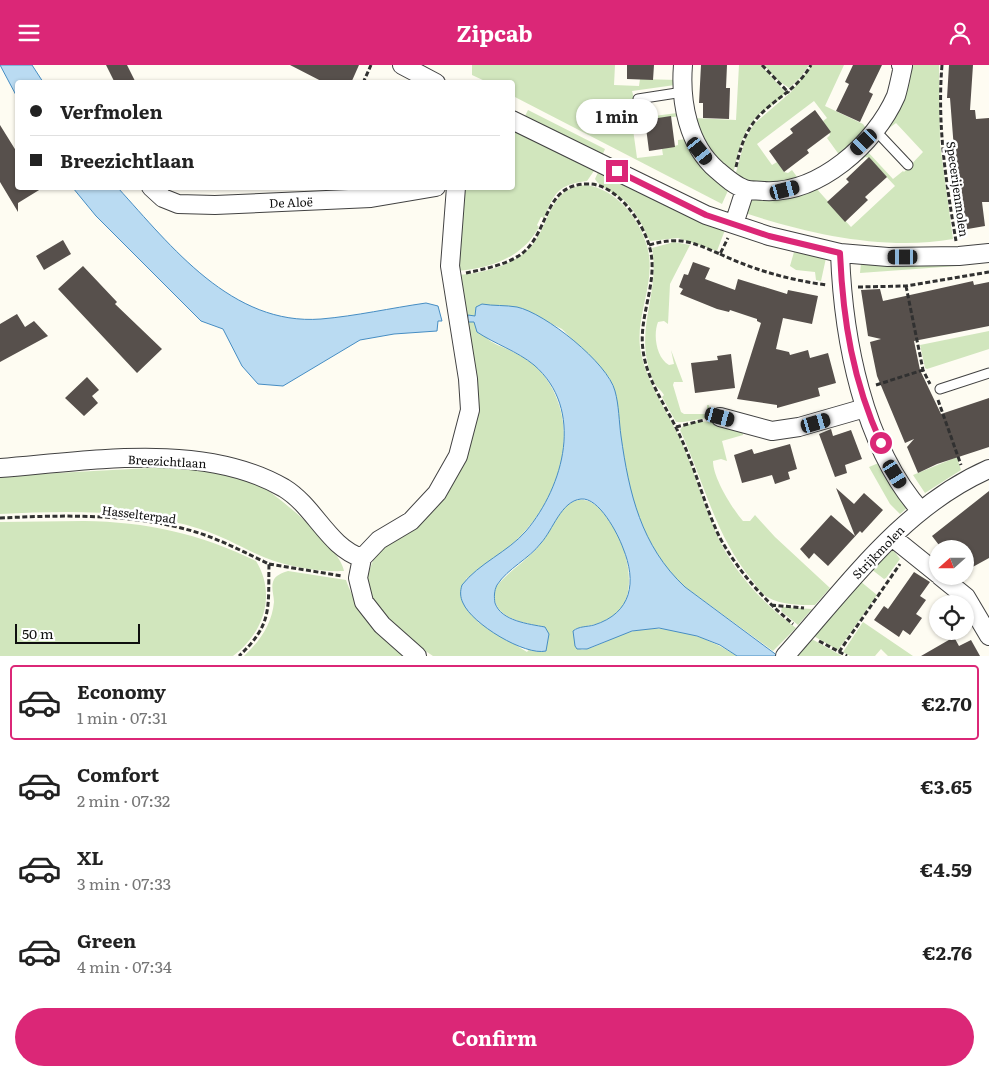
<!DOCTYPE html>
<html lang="en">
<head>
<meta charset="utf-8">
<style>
	body { margin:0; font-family:Literata,serif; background:#f2f2f2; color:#222; height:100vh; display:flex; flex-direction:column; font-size:19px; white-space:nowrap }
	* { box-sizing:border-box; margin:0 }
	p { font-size:16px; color:#767676 }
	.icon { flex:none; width:28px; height:28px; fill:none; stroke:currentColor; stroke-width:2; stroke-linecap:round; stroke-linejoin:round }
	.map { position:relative; height:591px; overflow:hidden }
	.side { display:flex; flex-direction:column; background:#fff; flex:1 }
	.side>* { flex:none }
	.hud { position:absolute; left:15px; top:15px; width:500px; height:110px; border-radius:5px; box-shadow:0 1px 4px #0004; display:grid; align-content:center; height:110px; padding:0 15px; background:#fff }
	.needle { width:32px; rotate:249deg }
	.buttons { position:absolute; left:929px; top:475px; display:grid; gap:10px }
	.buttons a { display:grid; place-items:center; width:45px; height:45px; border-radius:50%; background:#fff; box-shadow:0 1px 4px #0004; font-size:25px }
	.scale { position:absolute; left:15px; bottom:12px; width:125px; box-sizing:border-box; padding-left:5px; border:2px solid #0f0f0f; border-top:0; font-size:14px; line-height:18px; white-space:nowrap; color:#0f0f0f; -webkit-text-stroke:4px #fff; paint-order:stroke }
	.end { position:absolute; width:22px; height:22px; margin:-11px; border:6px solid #db2777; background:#fff; box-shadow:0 0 0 2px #fff }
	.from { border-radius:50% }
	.bubble { position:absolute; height:35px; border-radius:18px; background:#fff; box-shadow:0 1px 4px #0004; font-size:16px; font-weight:700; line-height:35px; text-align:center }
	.car { position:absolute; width:15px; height:30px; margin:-15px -8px; border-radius:6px; box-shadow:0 0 4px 1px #0007; background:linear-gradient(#222 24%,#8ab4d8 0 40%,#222 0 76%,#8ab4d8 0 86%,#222 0) }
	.hud b { display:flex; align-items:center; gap:18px; height:48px; font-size:19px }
	.hud b+b { border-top:1px solid #e0e0e0 }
	.hud i { width:12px; height:12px; background:#222 }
	ul { padding:9px 0 0; list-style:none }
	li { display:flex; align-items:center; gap:15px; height:75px; margin:0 10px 8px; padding:0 5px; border:2px solid transparent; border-radius:5px }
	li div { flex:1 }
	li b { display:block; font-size:19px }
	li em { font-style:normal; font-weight:700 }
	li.active { border-color:#db2777 }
	li>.icon { width:45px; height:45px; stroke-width:1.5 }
	.primary-button { display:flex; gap:10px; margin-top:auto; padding:10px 15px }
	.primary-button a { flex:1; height:58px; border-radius:30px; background:#db2777; color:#fff; font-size:20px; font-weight:700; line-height:58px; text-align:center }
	header { display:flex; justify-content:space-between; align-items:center; height:65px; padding:0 15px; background:#db2777; color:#fff; font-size:22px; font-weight:700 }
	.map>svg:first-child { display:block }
</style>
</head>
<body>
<header><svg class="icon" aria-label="menu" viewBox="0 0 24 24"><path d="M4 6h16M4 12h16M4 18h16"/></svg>Zipcab<svg class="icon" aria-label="person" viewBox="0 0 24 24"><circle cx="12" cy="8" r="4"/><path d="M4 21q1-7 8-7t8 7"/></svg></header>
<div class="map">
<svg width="989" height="591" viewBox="0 0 989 591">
	<rect width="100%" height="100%" fill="#fefcf2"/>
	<path fill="#d1e6bd" d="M472,0H615L614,20L639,21L640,14L678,15L675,20L632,26L639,53L677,48L681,51L632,57L637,93L663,90L662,84L678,80V75L687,74L730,121L722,139L513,31L512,18L487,17L472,10Z
		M739,0H761L785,27C781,37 764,44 756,52C741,69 738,89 733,110L711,93L693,53L736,55Z
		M764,0H809L800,13L789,23L776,14Z
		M812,0H844L825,41L863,59L867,65L840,91L827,73L830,70L823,56L827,53L814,36L757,79L772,100L777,97L784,107L788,108L792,105L800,116C778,121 756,119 735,111L745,75L754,59L791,27Z
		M910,0H939L940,79L953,174C886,186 808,169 745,148L752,133L815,122L851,162L895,121L869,93L865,92L862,95L857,90L867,86L893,114L903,106L904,107L923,87L896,58L884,67Z
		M528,45L605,84L602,91L524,53Z
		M513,62L596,103L587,116C559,119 554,128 544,153L541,152L537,160L539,162C522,193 491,203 457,206L461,123L512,122Z
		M599,105L725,165L717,186L678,173L650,176C643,161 636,147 624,135C616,129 599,122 595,114Z
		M586,120C616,124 639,153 647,181C657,215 636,248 640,282C645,316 665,342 679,372C694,403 702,437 716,468C732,505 763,539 796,563L773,586L685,522L671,509L655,486L641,462L633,438L625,405L615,326L609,312L562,264L516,242H504L474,257C479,263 483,270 489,275C494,279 503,282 509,285C522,291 537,300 545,312C580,360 562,425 525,466C508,485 487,500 466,514L478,557L527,587L545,562C522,558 487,552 496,522C509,505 530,494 542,477C552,464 559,442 575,436C608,423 650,519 617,548C606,559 589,560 575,564V581L582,585L587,584C603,579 619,569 634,566C671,558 707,572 737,591H433L412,577L372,539L366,514L374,493L386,481L403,471L466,389L457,210C482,209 517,200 533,179C551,156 550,122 586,120Z
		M674,177L690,180L670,219L668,259L664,256L658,257C653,269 656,293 669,300L674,299L671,285L683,317H674L673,320L681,347L684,349H707V340H709L711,353C699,353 687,358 676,357L662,332L664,330C660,323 657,324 654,317C631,266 661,231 652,183Z
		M794,187L826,193L821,216L816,215L815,207L796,205L790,201Z
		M861,198H956L957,201L860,208Z
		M989,266V284L927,304L925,303L920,280Z
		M698,356L711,357L742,364L743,370L722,376L727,396L721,394L713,396C713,413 732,443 743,456H750L755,450L775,472L830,523L815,540C798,540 782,540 767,532C762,529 756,521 752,515C715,471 704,416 680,365L683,361Z
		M957,392L961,405L925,428L913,410Z
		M881,397L908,442L900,449L890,439L869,402Z
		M169,402C190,405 231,407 249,414C271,423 341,483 344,506C320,507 289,502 266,493C244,484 223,471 200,464C137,444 65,446 0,449V411Z
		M84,456C147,457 198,468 256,496C277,530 263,569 233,591H0V457Z
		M891,482L900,494L886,513L884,514L871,504Z
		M288,506L346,515C357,548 381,568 405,591H244C260,576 272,559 274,537C274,531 271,523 273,517C275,510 282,508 288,506Z
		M860,516L877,530L838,585L812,570Z
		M782,542L812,544L798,560L781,546Z
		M863,557L913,591H888L881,584L875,591H850L843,587Z
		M810,573L842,591H796Z"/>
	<path fill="#badbf2" stroke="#468dc3" d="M0,0H32L43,17L18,18L17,32Z
		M73,123H118C171,181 232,261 321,254C356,251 391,243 426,238L438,241L442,256H438L437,266L394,269L360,275L283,321L258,319L242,301L223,264L201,256L96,151Z
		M482,239C493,241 506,240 517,242C545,248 608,298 615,326C619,340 619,357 621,371C629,428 641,481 685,522L778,591H737L720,580L697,571L659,563L632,566L587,584H577L575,581L573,566C579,561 587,562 594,560C632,548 637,517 623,483C618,469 599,432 581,434C561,436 553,465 541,478C529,494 508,503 497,520C494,526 494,532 495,538C501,556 529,559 545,562L549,569L546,586C525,591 472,559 463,538C460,532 460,526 462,520C479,498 508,487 526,466C564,421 585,344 534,300C517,286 495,279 477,267L474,257H467L468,250L475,251L476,242Z"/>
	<path fill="#57504c" d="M106,0H127L136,18H115Z
		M290,0H359L351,18H325Z
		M627,0H654L653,15L627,14Z
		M701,0H727L726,23H730L729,54L703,53V38H699Z
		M853,0H882L869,27L873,29L860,57L836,46L849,19L845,17Z
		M949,0H973L970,45H975L976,54L989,53V137H982L985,161L962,165L954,110H956L950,33H947Z
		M815,45L831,67L807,85L809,88L784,107L769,86L793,68L790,64Z
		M671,51L675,82L649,86L645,55Z
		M0,60L18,89V122H44L18,138V147L0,117Z
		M869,92L887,112L865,132L868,135L845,157L827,137L849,117L846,114Z
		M63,175L71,189L44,205L36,191Z
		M693,197L710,203L705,214L735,225L738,214L787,229L788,225L818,231L812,259L783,253L776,284L789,287L790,290L808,285L810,293L828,288L836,318L818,323L820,331L777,343V340L737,334L761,258L757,256V254L730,245L729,247L717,244L680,229L683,224L679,222L684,209L688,210Z
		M83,201L117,237L115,239L162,284L137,308L58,224Z
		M973,216L974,220L989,217V261L914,276L920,305L941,349L989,333V382L937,399L918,408L907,382L914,374L905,378L877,311L870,277L881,274L868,271L861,225L880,224L883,236Z
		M17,249L25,262L34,256L48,271L0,297V259Z
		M731,289L735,323L695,328L691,298L718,295L717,291Z
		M87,312L99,325L92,331L98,338L84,351L65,333Z
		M831,364L833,371L851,365L862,394L845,400L847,408L835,412L819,369Z
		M790,379L797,404L788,407L790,414L775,419L772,410L742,418L734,390L752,384L754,389Z
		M836,423L854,439L864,428L883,445L862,468L860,466L828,501L814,488L809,494L800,484L831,450L855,471Z
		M989,426V493L969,504L965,497V484H942L932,471Z
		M914,507L930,517L920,531L926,535L916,549L922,553L910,570L903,565L899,572L874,555L884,541L888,544Z
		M954,572L959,581L971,575L980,591H921Z"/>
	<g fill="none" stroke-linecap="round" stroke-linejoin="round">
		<g stroke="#424242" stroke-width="11">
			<path id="lane" d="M638,34L683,27
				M875,65L908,100
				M940,324L989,308"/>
		</g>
		<g stroke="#424242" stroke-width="20">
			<path id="street" d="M402,0L436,18
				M683,0C680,37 688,80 717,105C725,112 735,121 745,124C750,126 758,125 764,126C819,129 875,79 896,31C899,21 901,10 903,1L901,0
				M512,55L706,150L769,171L840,188L888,192L959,191L989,188
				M151,122L163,133L178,139L215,140L371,133L436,122
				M734,159L745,125
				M840,188C843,273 863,381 921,446
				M720,352L772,366L799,362L865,343
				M0,403C89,396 203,376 284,423C315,442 328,482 362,493
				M892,472L938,509
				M940,511L966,532L989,571
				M417,591L382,560L364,537L358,513L362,493L379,475L411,456L437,428L458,391L470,345L468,314L450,201L456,122
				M785,591C846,523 902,442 989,404"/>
		</g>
		<path stroke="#313131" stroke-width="3" stroke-dasharray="5 2.5" stroke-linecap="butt" d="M762,0L789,28
			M942,0C937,60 946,117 956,176
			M363,18L371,0
			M736,102C740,84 745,66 758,52C776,32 796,26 811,0
			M649,180C681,171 691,177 720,189L728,173
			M720,189C754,205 789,215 827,220
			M466,208C484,204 505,200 520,190C551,168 542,118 589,119C616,119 642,156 649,180C660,215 638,250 643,285C647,317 667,342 680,371C696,404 704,440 720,473C738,506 764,535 793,559
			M906,221L923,305L930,319
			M858,222L906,221L989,207
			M876,320L923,305
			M938,335L961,400
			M676,362L704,355
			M0,453C65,450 136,448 199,468C223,476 246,488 269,499C268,543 273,559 239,591
			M269,499L342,511
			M771,540L804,543
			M819,576L847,591
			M839,587L900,499"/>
		<use href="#lane" stroke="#fff" stroke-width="9"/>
		<use href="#street" stroke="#fff" stroke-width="18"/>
	</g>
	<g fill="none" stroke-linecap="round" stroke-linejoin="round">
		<path stroke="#db2777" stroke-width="6" d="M617,106L706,150L769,171L840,188C843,257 853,316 881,378"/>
	</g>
	<g text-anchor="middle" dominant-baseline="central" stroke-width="5" stroke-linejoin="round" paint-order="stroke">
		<g font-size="12" fill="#0f0f0f" stroke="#fff">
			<text transform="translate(958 124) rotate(82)">Specerijenmolen</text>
			<text transform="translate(291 137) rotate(-2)">De Aloë</text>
			<text transform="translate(167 396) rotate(3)">Breezichtlaan</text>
			<text transform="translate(139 449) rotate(7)">Hasselterpad</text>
			<text transform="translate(878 487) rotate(-46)">Strijkmolen</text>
		</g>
	</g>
</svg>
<div class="buttons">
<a><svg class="needle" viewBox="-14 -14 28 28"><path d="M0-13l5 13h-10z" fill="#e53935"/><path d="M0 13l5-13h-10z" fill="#767676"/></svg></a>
<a><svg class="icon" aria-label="locate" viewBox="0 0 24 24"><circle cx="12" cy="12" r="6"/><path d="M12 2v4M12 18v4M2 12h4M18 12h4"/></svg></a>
</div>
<div class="scale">50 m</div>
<i class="end from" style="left:881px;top:378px"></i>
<i class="end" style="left:617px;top:106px"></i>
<div class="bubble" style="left:576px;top:34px;width:82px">1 min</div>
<i class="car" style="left:864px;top:77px;rotate:226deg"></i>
<i class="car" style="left:700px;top:86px;rotate:141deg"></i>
<i class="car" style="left:785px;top:125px;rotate:75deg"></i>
<i class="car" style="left:903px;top:192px;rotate:270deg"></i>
<i class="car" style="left:720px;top:352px;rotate:105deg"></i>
<i class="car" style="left:816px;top:358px;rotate:74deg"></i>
<i class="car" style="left:895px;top:409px;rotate:148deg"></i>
<div class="hud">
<b><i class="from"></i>Verfmolen</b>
<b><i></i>Breezichtlaan</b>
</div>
</div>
<section class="side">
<ul>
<li class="active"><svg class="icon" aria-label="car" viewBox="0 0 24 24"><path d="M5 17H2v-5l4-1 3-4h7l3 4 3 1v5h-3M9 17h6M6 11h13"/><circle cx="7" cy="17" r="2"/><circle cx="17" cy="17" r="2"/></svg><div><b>Economy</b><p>1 min · 07:31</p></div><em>€2.70</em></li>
<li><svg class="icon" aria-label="car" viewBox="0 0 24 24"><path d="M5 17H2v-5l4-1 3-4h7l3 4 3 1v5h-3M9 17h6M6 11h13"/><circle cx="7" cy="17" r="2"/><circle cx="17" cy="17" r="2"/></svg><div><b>Comfort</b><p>2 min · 07:32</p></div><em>€3.65</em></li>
<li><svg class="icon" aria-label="car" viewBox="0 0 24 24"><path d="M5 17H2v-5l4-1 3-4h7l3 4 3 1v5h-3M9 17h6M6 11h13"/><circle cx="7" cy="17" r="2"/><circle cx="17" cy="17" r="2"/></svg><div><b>XL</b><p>3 min · 07:33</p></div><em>€4.59</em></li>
<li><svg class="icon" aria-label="car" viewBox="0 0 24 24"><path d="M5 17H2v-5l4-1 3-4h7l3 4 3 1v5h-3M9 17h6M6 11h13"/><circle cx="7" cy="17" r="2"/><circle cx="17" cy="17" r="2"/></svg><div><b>Green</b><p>4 min · 07:34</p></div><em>€2.76</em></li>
</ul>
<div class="primary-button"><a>Confirm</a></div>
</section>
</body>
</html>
